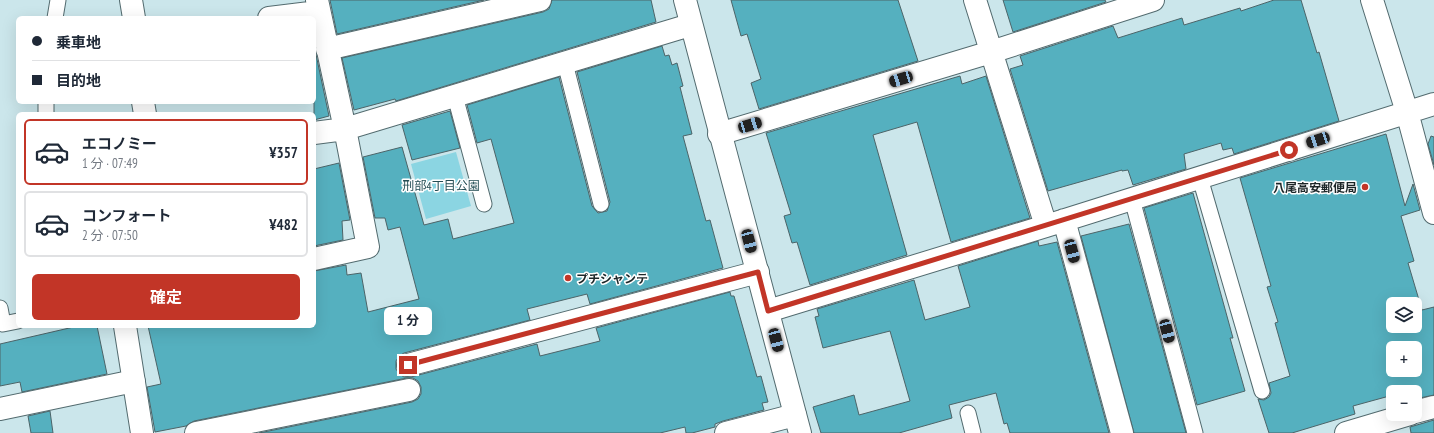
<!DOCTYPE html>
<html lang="ja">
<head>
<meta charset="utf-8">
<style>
	body { margin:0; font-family:"PT Sans Narrow","Noto Sans JP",sans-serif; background:#f2f2f3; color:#1f2937; height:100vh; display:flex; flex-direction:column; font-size:15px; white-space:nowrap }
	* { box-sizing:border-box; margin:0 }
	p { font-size:13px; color:#747a83 }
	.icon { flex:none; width:22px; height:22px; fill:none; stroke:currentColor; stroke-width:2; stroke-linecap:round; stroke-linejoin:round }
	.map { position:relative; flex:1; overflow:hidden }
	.side { position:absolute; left:16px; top:112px; width:300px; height:216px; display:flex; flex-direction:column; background:#fff; border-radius:6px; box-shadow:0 4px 16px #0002 }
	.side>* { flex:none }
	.banner { position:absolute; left:16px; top:16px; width:300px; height:88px; border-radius:6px; box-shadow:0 4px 16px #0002; display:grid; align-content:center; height:88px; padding:0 16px; background:#fff }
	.tools { position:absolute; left:1386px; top:297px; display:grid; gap:8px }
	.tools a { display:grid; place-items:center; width:36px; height:36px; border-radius:6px; background:#fff; box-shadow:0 4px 16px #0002; font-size:20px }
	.end { position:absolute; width:18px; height:18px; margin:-9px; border:5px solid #c23527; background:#fff; box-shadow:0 0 0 2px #fff }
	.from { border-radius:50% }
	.bubble { position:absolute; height:28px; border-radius:6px; background:#fff; box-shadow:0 4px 16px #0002; font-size:13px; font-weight:700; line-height:28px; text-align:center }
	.car { position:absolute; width:12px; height:24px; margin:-12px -6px; border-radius:5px; box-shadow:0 0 3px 1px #0007; background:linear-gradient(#222 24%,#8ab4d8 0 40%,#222 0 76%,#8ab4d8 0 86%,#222 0) }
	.banner b { display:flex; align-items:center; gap:14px; height:38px; font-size:15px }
	.banner b+b { border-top:1px solid #e0e1e3 }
	.banner i { width:10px; height:10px; background:#1f2937 }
	ul { padding:7px 0 0; list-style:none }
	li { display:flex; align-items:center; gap:12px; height:66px; margin:0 8px 6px; padding:0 8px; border:2px solid #e0e1e3; border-radius:6px }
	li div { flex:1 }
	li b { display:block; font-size:15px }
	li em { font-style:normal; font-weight:700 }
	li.current { border-color:#c23527 }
	li>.icon { width:36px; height:36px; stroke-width:1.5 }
	.button { display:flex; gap:8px; margin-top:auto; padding:8px 16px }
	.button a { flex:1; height:46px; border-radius:6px; background:#c23527; color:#fff; font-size:16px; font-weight:700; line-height:46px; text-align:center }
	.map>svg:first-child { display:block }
</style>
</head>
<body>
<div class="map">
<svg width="1434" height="433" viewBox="0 0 1434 433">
	<rect width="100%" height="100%" fill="#cbe6eb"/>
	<path fill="#8bd5e2" d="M456,152L471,206L426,219L411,164Z"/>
	<path fill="#55b0bf" stroke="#4c6468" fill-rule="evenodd" d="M330,0H484L337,34Z
		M552,0H651L656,22L396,101L395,99L354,110L342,58L543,12L549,9Z
		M731,0H898L918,61L759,109L751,83L761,79L747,34L741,36Z
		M1003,0H1105L1106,2L1013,32Z
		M1274,0H1301L1317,53L1319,52L1339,121L1234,154L1232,148L1223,150L1221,143L1184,154L1186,169L1133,185L1128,170L1122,171V170L1048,191L1010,69L1023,65L1020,56L1113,26L1118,38L1182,18L1184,25L1240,8L1241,11Z
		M314,45L329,116L314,120Z
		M662,46L665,56L669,55L672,65L677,63L683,86L680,87L692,134L683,136L706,221L710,220L723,268L590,304L587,294L527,309L530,320L404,353L399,356L396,361V369L399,374L404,377H411L537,344L540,356L600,341L596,328L730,292L731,296H734L757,377L761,376L768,402L762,403L764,410L723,421L715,424V427L692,433H686L685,427L660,433H259L412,402L418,399L421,394V387L418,381L413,378H407L194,421L186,426L155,432L147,387L161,384L148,326H314V271L346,265L347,275L361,273L368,312L419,299L400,227L388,230L385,218H375L363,157L402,147L424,225L448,219L453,239L514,223L491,139L477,143L467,105L559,77L592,206L598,213L607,211L610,202L577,72Z
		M960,76L962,84L986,76L1030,218L951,242L917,122L873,135L907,255L810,285L797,242L792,243L784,216L791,214L766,133Z
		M450,111L460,148L412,160L402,125Z
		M1386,134L1405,206L1413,184L1420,210L1401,216L1414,261L1408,263L1422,310L1434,307V395L1415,399V392H1393V395L1353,406L1355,414L1292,433H1269L1258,399L1264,400L1269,397L1271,393L1269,383L1290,376L1275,323L1278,322L1267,287L1271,286L1240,178ZM1393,304H1415V326H1393ZM1393,348H1415V370H1393Z
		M1431,136L1434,137V165L1428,144Z
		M339,163L350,220L342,221L343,240L314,246V169Z
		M1193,193L1233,338H1230L1245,391L1197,405L1144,208Z
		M1129,224L1186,433H1134L1081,236Z
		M1038,241L1039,246L1057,242L1109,433H1010L1007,423L1004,424L996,393L949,405L952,418L899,433H821L813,407L854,395L859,415L910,401L890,331L823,348L815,317L819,316L817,309L914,280L925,320L970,307L958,266Z
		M78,326H97L107,374L22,392L20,382L0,386V344Z
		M50,411L53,433H31L28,416Z
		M1434,420V433H1411L1410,427Z"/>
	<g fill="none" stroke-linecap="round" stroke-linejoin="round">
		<g stroke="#536b6f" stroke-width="17">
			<path id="lane" d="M55,18L58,0
				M565,63L601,204
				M455,96L484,204
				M46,114V102
				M1200,178L1262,391
				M1132,199L1195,433
				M0,308L3,324L18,321
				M968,413L973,433"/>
		</g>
		<g stroke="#536b6f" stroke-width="24">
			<path id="street" d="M131,0L134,18
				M975,0L1046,226
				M1372,0L1407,112L1434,213
				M269,18L318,12
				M327,49L540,0
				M143,102L145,114
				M314,133L345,129L690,25
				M719,134L991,52L1153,0
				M1064,220L1122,433
				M314,259L368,247L345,129L317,0
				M768,311L1046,226L1434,104
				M125,326L142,433
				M408,365L758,272
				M0,409L134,381
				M1415,412L1434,407
				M196,433L409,390
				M726,433L795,415
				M1346,433L1410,414"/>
		</g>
		<g stroke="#536b6f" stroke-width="24">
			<path id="secondary" d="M685,0L800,433"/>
		</g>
		<use href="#lane" stroke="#fff" stroke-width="15"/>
		<use href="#street" stroke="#fff" stroke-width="22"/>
		<use href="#secondary" stroke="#fff" stroke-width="22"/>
	</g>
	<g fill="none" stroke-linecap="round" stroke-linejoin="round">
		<path stroke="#c23527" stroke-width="5" d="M408,365L758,272L768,311L1289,150"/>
	</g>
	<g fill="#c23527" stroke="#fff" stroke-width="1.5">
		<circle cx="1365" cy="187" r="4"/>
		<circle cx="568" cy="278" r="4"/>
	</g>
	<g text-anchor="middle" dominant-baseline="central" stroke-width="3" stroke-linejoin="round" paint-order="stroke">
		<g font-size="12" fill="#244e55" stroke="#fff">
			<text x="441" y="185">刑部4丁目公園</text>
		</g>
		<g font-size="12" font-weight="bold" fill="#1c2628" stroke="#fff" text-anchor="end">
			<text x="1357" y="187">八尾高安郵便局</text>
			<text x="576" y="278" text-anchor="start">プチシャンテ</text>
		</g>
	</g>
</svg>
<div class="tools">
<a><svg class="icon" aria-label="layers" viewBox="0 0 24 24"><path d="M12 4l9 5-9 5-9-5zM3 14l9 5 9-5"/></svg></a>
<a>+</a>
<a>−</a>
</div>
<i class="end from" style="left:1289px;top:150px"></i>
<i class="end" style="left:408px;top:365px"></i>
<div class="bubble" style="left:384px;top:307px;width:48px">1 分</div>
<i class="car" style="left:901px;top:79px;rotate:253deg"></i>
<i class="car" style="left:750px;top:125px;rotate:73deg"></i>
<i class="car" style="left:1318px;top:140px;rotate:252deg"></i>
<i class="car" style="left:749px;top:241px;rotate:165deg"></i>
<i class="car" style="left:1072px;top:251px;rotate:165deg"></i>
<i class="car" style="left:1167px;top:331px;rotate:165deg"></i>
<i class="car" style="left:776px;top:340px;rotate:165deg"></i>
<div class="banner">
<b><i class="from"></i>乗車地</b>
<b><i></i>目的地</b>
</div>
<section class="side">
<ul>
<li class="current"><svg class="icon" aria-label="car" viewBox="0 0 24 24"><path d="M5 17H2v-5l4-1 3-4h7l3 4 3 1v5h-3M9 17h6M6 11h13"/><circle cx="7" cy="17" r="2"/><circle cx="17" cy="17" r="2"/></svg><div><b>エコノミー</b><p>1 分 · 07:49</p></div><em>¥357</em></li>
<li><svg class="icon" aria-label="car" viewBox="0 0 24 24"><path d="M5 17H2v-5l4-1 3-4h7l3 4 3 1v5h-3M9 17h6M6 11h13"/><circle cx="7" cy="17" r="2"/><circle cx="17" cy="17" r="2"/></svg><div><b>コンフォート</b><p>2 分 · 07:50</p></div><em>¥482</em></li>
</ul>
<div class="button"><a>確定</a></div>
</section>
</div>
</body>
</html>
